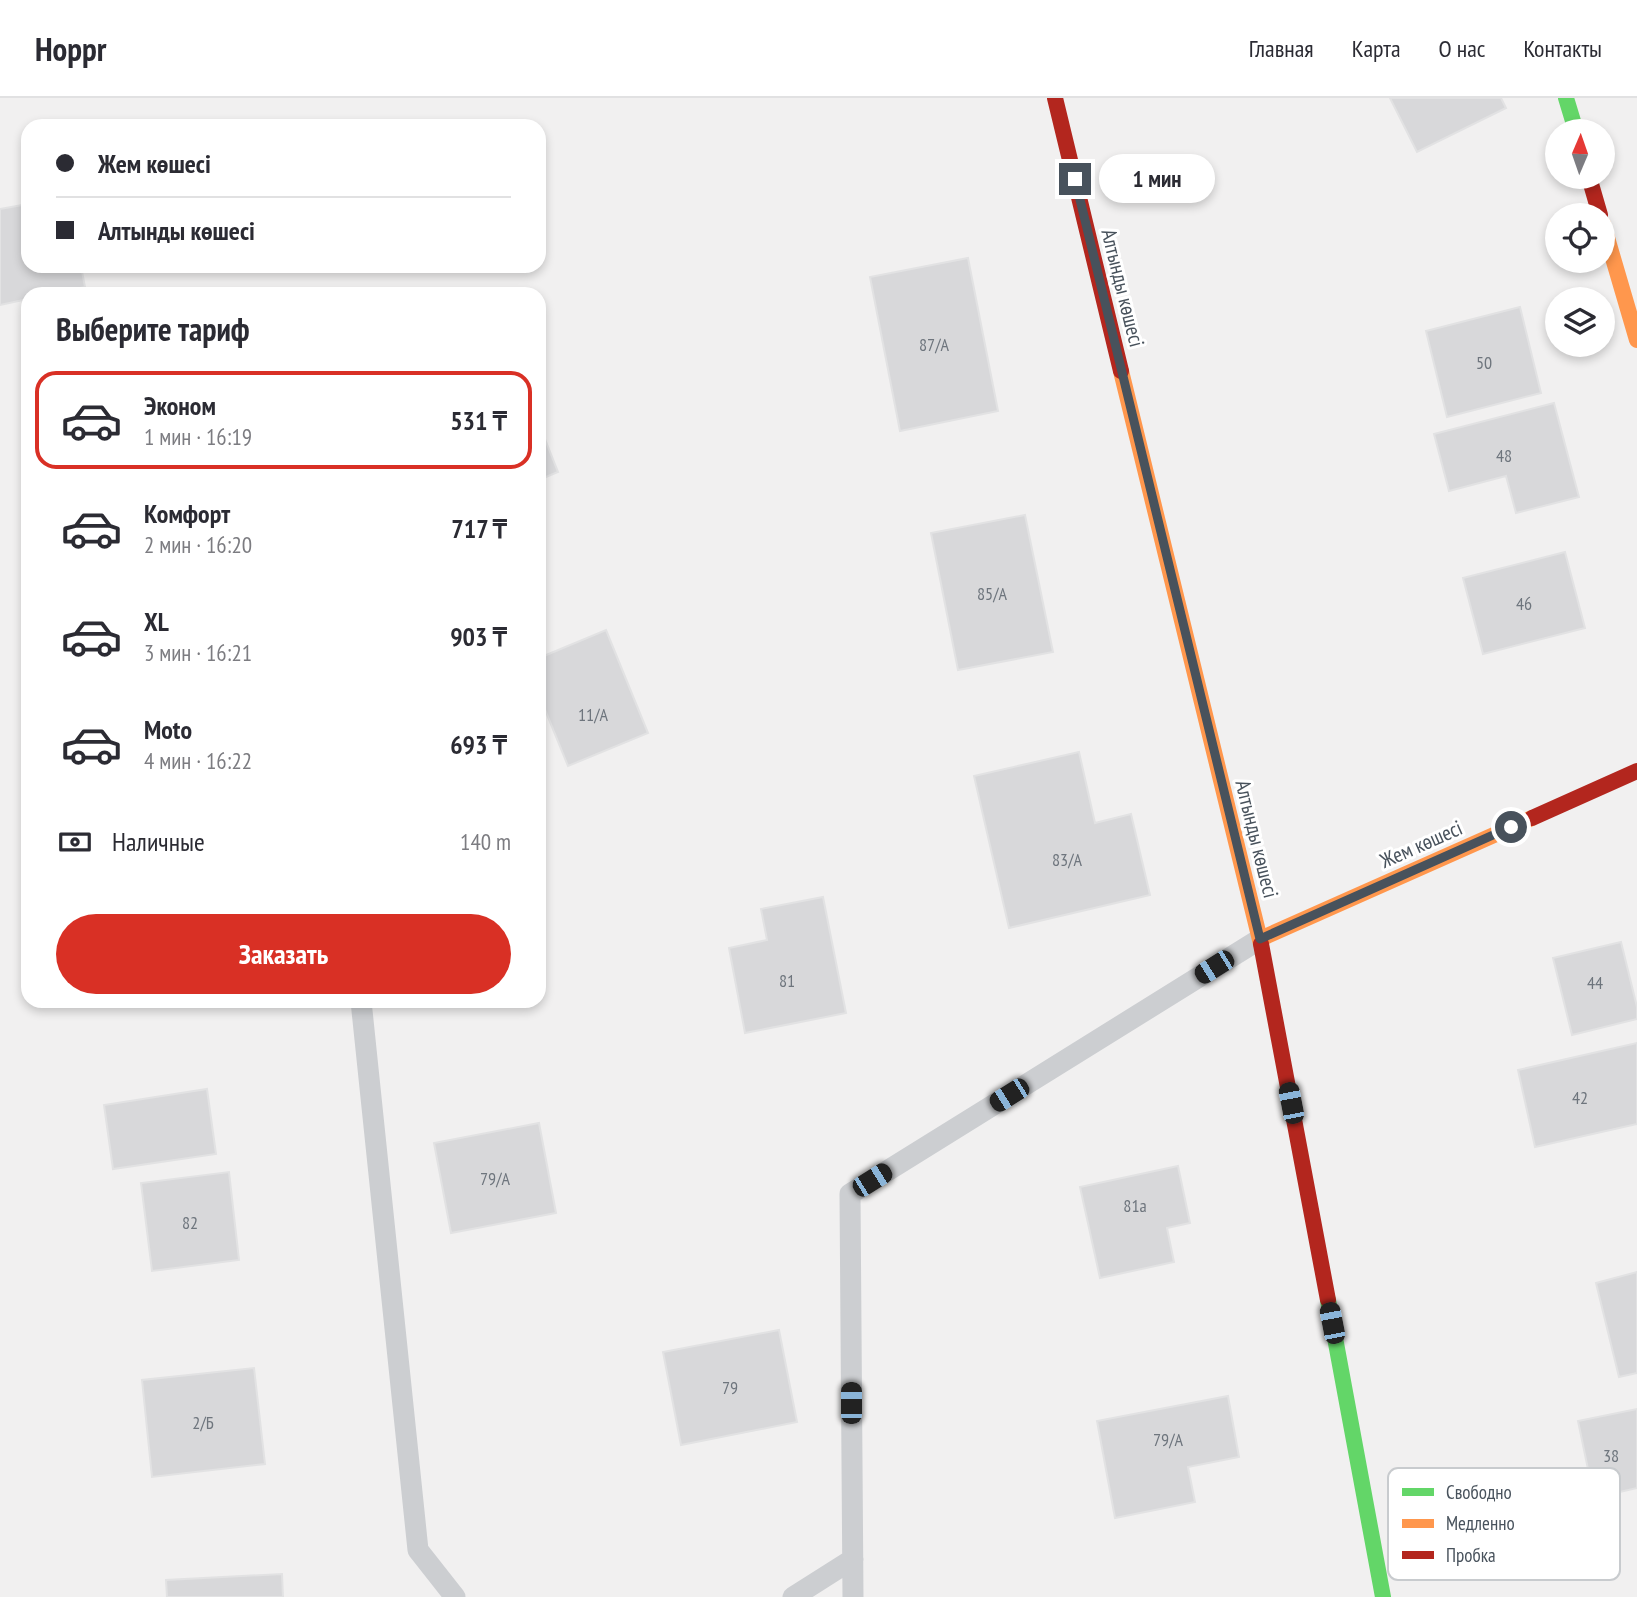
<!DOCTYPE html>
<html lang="ru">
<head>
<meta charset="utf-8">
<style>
	body { margin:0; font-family:"PT Sans Narrow",sans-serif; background:#f2f2f3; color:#2b2b33; height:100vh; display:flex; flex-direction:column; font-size:26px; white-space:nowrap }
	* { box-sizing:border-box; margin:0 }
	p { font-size:23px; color:#7c7c81 }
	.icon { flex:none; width:38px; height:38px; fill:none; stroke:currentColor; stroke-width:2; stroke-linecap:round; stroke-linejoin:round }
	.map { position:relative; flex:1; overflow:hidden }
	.panel { position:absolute; left:21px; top:189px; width:525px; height:721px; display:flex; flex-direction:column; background:#fff; border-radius:21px; box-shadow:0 4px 10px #0003 }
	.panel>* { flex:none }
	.banner { position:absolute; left:21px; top:21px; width:525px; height:154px; border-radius:21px; box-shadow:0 4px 10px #0003; display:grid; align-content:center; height:154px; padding:0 35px; background:#fff }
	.needle { width:46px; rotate:2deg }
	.controls { position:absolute; left:1545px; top:21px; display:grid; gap:14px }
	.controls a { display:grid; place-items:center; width:70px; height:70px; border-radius:50%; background:#fff; box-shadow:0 4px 10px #0003; font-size:35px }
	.end { position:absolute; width:32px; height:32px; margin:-16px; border:9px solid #48525c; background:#fff; box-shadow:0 0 0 4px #fff }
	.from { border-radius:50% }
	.bubble { position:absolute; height:49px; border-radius:24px; background:#fff; box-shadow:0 4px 10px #0003; font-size:23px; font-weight:800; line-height:49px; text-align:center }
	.car { position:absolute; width:21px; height:42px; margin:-21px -10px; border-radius:9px; box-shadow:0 0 5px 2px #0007; background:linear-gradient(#222 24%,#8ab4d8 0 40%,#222 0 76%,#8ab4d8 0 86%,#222 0) }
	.banner b { display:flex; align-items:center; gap:24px; height:66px; font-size:26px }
	.banner b+b { border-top:2px solid #e1e1e2 }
	.banner i { width:18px; height:18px; background:#2b2b33 }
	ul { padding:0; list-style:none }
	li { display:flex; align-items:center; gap:21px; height:98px; margin:0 14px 10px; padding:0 21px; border:4px solid transparent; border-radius:21px }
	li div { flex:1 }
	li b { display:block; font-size:26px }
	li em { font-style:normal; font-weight:800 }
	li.current { border-color:#d93025 }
	li>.icon { width:63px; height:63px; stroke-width:1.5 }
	h2 { padding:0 35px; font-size:32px; line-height:84px }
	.pay { display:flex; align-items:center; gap:18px; height:77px; padding:0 35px; font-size:26px }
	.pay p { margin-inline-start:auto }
	.action { display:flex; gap:14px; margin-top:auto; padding:14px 35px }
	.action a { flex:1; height:80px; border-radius:42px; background:#d93025; color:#fff; font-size:28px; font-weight:800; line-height:80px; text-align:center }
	header { display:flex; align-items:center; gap:42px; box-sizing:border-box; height:98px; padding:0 35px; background:#fff; border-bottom:2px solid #e1e1e2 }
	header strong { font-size:33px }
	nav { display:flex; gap:38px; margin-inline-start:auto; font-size:24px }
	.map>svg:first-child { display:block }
</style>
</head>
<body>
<header>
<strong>Hoppr</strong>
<nav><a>Главная</a><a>Карта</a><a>О нас</a><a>Контакты</a></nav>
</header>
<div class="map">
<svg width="1637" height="1499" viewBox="0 0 1637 1499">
	<rect width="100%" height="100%" fill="#f1f0f0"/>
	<path fill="#d8d8da" stroke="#e2e2e3" stroke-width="2" d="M1390,0H1501L1506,10L1417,54Z
		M28,106V168H81L85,189L51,196H28V201L0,207V111Z
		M968,160L998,313L900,333L870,179Z
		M1520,209L1541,295L1447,319L1426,233Z
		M1554,305L1579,399L1516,415L1506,378L1449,393L1434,336Z
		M539,326L558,374L539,382Z
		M1025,417L1053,554L958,572L931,435Z
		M1565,454L1585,530L1483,556L1463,480Z
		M606,532L648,635L568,668L539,597V560Z
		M1079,654L1095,725L1131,716L1150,797L1009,830L974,678Z
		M823,799L846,915L745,935L729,850L767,842L761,811Z
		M1621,844L1637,909V921L1572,937L1553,860Z
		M1637,945V1026L1535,1049L1518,972Z
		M207,991L216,1056L113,1071L104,1007Z
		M539,1025L556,1115L451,1135L434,1045Z
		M1178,1068L1190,1125L1167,1130L1174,1164L1100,1180L1080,1089Z
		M229,1074L239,1162L152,1173L141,1085Z
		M1637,1174V1275L1619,1279L1596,1185Z
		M779,1232L797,1324L681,1347L663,1254Z
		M254,1270L265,1366L152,1379L142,1282Z
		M1228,1298L1239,1359L1188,1369L1195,1404L1115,1420L1097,1323Z
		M1637,1311V1390L1594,1400L1578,1323Z
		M282,1476L283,1499H167L166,1482Z"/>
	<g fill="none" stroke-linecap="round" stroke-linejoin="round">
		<path stroke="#ccced1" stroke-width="21" d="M361,903L418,1452L455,1499
			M793,1499L853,1461
			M853,1499L850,1096L1260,841"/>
		<path stroke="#63d668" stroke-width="16" d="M1566,0L1576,33
			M1328,1202L1383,1499"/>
		<path stroke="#ff974d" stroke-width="16" d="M1603,126L1637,242
			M1121,273L1261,846
			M1260,841L1532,720"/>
		<path stroke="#b3261e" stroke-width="16" d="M1055,0L1121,273
			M1589,79L1600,117
			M1532,720L1637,673
			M1261,846L1328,1202"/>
	</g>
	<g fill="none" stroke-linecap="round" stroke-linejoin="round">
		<path stroke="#48525c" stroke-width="9" d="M1075,81L1260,841L1511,729"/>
	</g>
	<g text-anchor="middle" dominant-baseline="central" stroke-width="6" stroke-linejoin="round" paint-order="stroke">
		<g font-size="18" fill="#6e757d">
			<text x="934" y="246">87/А</text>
			<text x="1484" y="264">50</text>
			<text x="1504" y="357">48</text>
			<text x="992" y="495">85/А</text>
			<text x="1524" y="505">46</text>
			<text x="593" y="616">11/А</text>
			<text x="1067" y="761">83/А</text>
			<text x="787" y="882">81</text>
			<text x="1595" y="884">44</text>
			<text x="1580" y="999">42</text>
			<text x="495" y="1080">79/А</text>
			<text x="1135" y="1107">81а</text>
			<text x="190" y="1124">82</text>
			<text x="730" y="1289">79</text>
			<text x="203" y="1324">2/Б</text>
			<text x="1168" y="1341">79/А</text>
			<text x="1611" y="1357">38</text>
		</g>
		<g font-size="21" fill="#48525c" stroke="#fff">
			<text transform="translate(1123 190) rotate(76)">Алтынды көшесі</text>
			<text transform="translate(1257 741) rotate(76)">Алтынды көшесі</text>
			<text transform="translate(1421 746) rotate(-24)">Жем көшесі</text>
		</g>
	</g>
	<rect x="1388" y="1370" width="232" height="112" rx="10" fill="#fff" stroke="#c8cbce" stroke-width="2"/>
	<rect x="1402" y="1390" width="32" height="8" fill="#63d668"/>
	<rect x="1402" y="1421" width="32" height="9" fill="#ff974d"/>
	<rect x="1402" y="1453" width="32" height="8" fill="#b3261e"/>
	<g font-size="19" fill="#48525c">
		<text x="1446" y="1401">Свободно</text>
		<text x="1446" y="1432">Медленно</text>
		<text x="1446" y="1464">Пробка</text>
	</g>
</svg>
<div class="controls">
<a><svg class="needle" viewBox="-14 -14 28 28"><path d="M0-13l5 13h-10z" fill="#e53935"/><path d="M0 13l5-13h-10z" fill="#7c7c81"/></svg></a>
<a><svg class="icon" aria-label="locate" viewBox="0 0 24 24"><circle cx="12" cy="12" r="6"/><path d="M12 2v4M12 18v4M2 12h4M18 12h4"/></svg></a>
<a><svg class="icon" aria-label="layers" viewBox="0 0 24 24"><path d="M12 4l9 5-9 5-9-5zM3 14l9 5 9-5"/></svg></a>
</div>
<i class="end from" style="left:1511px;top:729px"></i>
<i class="end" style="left:1075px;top:81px"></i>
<div class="bubble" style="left:1099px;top:56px;width:116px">1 мин</div>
<i class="car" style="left:1214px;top:869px;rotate:238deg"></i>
<i class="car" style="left:1009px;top:997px;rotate:238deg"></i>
<i class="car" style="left:1291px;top:1005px;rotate:349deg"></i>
<i class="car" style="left:872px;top:1082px;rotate:58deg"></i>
<i class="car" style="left:1332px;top:1225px;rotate:349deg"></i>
<i class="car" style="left:851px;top:1305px;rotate:0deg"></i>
<div class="banner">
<b><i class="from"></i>Жем көшесі</b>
<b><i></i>Алтынды көшесі</b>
</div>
<section class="panel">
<h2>Выберите тариф</h2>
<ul>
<li class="current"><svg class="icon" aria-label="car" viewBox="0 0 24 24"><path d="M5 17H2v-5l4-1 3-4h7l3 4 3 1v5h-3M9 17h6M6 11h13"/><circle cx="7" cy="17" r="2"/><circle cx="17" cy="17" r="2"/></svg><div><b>Эконом</b><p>1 мин · 16:19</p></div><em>531 ₸</em></li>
<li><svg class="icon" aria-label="car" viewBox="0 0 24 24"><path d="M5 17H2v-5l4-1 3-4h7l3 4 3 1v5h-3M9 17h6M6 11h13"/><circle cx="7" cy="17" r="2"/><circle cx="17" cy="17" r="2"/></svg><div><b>Комфорт</b><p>2 мин · 16:20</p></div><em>717 ₸</em></li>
<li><svg class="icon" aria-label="car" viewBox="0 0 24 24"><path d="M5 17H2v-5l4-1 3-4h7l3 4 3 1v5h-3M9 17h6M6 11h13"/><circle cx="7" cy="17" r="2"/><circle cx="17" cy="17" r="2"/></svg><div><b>XL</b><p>3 мин · 16:21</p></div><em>903 ₸</em></li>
<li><svg class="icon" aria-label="car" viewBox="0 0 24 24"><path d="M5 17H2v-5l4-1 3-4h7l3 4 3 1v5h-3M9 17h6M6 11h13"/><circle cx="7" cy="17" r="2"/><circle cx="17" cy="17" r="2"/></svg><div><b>Moto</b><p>4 мин · 16:22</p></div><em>693 ₸</em></li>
</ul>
<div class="pay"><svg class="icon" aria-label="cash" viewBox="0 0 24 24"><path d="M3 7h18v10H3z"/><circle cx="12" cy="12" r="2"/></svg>Наличные<p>140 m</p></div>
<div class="action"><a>Заказать</a></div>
</section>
</div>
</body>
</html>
